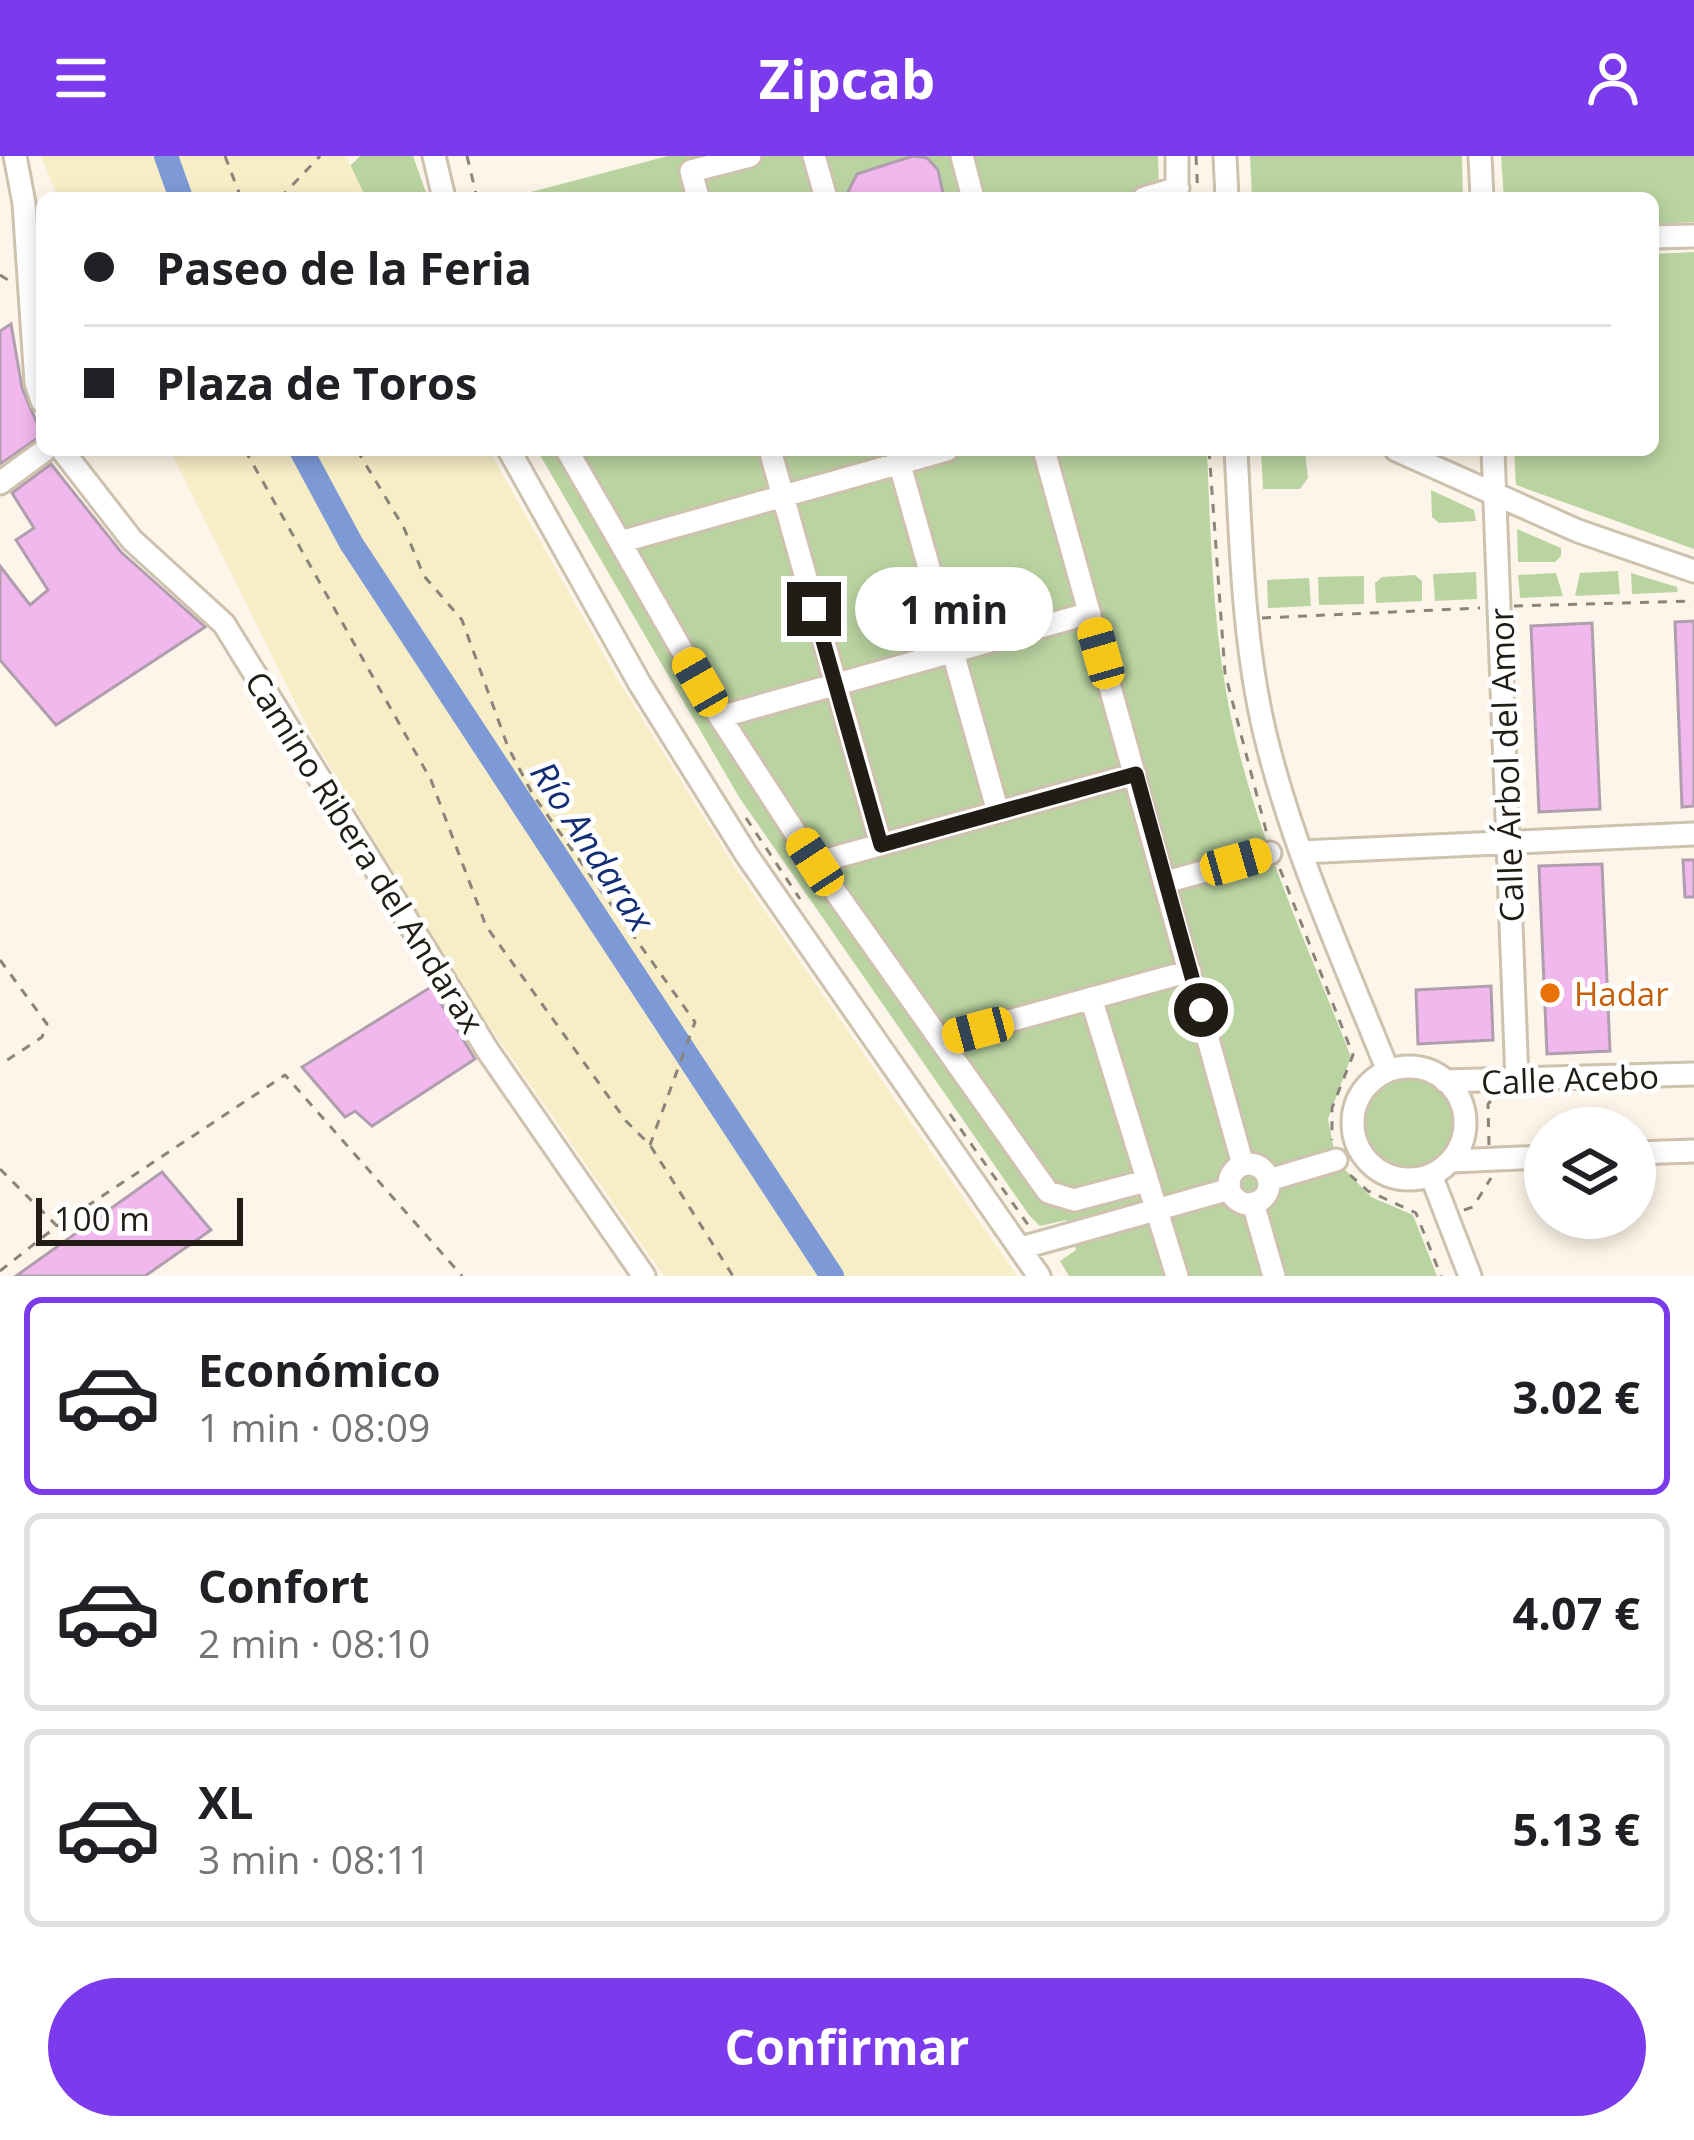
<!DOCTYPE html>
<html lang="es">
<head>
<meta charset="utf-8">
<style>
	body { margin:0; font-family:"Open Sans",sans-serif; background:#f2f2f2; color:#202124; height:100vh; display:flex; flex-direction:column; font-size:45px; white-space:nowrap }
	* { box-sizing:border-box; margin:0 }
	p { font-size:39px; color:#757577 }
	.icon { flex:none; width:66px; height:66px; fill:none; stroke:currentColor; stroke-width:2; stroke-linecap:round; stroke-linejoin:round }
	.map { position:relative; height:1120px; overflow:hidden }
	.details { display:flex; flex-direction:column; background:#fff; flex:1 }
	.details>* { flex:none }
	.guide { position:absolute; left:36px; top:36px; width:1623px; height:264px; border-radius:18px; box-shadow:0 6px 18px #0003; display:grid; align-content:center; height:264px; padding:0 48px; background:#fff }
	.buttons { position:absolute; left:1524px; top:951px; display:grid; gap:24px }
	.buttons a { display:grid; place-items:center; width:132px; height:132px; border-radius:50%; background:#fff; box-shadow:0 6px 18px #0003; font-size:60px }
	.scale { position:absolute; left:36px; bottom:30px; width:207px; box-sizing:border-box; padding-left:12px; border:6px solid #211c15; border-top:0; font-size:33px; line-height:42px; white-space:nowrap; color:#211c15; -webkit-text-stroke:9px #fff; paint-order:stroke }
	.end { position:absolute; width:54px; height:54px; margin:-27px; border:15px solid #211c15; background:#fff; box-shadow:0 0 0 6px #fff }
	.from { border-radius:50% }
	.bubble { position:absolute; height:84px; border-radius:42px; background:#fff; box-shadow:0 6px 18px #0003; font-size:39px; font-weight:700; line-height:84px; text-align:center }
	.car { position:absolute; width:36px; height:72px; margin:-36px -18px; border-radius:15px; box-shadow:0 0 9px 3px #0007; background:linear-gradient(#f5c518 24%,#345 0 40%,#f5c518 0 76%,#345 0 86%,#f5c518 0) }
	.guide b { display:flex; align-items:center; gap:42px; height:114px; font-size:45px }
	.guide b+b { border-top:3px solid #e0e0e0 }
	.guide i { width:30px; height:30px; background:#202124 }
	ul { padding:21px 0 0; list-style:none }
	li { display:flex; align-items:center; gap:36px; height:198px; margin:0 24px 18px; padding:0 24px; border:6px solid #e0e0e0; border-radius:18px }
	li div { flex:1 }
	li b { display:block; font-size:45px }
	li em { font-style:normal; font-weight:700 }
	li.current { border-color:#7c3aed }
	li>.icon { width:108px; height:108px; stroke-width:1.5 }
	.button { display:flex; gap:24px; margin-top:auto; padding:24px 48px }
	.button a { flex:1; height:138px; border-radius:72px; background:#7c3aed; color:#fff; font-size:48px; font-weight:700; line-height:138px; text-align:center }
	header { display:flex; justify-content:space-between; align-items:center; height:156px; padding:0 48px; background:#7c3aed; color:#fff; font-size:54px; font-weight:700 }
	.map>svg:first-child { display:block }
</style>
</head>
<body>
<header><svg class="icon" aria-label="menu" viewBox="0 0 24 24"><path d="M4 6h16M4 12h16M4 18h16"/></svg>Zipcab<svg class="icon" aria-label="person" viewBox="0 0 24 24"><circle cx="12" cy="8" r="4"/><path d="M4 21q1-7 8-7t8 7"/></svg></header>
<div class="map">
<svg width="1694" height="1120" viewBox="0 0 1694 1120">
	<rect width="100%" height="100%" fill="#fdf5e9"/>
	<path fill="#bad4a1" d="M360,0H413L428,42H366L350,10Z
		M668,0H1158L1159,30L1152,42H508Z
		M1250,0H1462L1463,42H1252Z
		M1501,0H1694V66L1653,68V42H1504Z
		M1694,96V393L1516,329L1514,294H1653V98Z
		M537,294H1207C1211,390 1213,485 1235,579C1261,690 1310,795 1351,901L1328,963L1336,1004L1371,1041L1413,1059L1437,1120H1069L1060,1105L1076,1094L1066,1064L1040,1070L1029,1059L739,641Z
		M1261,294H1305L1308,322L1300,333H1263Z
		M1431,334L1474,354L1476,365L1439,367L1432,361Z
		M1517,373L1561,392V400L1555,406H1518Z
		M1618,415L1620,438L1575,440L1580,417Z
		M1476,416L1477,443L1435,445L1433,418Z
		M1556,417L1563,440L1520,442L1518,419Z
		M1631,417L1677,431L1678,436L1632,438Z
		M1415,419L1422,425V445L1376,447L1375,427L1382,421Z
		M1364,420V448L1319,449L1318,421Z
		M1309,422L1311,450L1268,452L1267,424Z
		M1366 967a44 44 0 1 1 88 0a44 44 0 1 1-88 0Z"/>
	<path fill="#f7edc7" d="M41,0H346L366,42H58Z
		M170,294H489L618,524L736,713L1017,1120H664L462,831L313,582Z"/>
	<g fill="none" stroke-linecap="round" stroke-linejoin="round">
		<path stroke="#7d9ad6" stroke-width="24" d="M166,0L181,42
			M301,294L351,387L832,1120"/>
	</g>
	<path fill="#f1b8ed" stroke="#b09eae" stroke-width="3" d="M913,0L927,2L938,14L944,42H845L857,18Z
		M11,168L22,232L42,279L0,308V175Z
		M51,308L121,396L205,471L56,569L0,504V410L30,449L48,434L16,384L34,372L12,337Z
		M1694,465V650L1682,651L1675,466Z
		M1592,467L1600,653L1539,656L1531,470Z
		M1683,704H1694V741H1685Z
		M1602,708L1610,895L1547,898L1539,710Z
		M1491,830L1493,884L1418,888L1416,834Z
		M431,831L475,903L372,970L355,955L345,961L302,911Z
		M162,1016L211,1074L145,1120H16Z"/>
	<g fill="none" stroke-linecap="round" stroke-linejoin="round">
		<g stroke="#cec2ae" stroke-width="27">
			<path id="minor" d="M15,0L24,47L36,227L42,245
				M434,0L444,42
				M814,0L826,42
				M962,0L973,42
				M1177,0V42
				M1225,0L1227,42
				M1480,0L1482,42
				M698,42L691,15L750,0
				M1144,42L1178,32
				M1653,81L1694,80
				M62,294L132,384L224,468L488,895L644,1120
				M509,294L640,528L746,698L1039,1120
				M567,294L620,386L947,294
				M770,294L881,689
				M1044,294L1243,1009
				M1236,294C1241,389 1243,485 1265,578C1293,694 1344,805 1388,915
				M1396,294L1578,375L1694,415
				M1493,294L1517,925
				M896,295L998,656
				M0,327L45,294
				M620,386L720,561L815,707L1048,1036L1074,1044L1146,1025
				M720,561L1090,457
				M1301,696L1694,678
				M815,707L1135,618
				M1166,726L1270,697
				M1091,842L1177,1120
				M940,884L1190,815
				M1353 967a56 56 0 1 1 112 0a56 56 0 1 1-112 0Z
				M1445,925L1694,918
				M1635,997L1694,995
				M1452,1005L1545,1001
				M1229 1028a20 20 0 1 1 40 0a20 20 0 1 1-40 0Z
				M1431,1019L1470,1120
				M1269,1024L1336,1004
				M1253,1047L1274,1120
				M1021,1092L1230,1033"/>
		</g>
		<path stroke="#8a847a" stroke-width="3" stroke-dasharray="9 9" stroke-linecap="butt" d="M225,0L241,42
			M467,0L477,42
			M1196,0L1198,42
			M280,42L320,0
			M0,119L11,126
			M245,294L431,624L486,770L626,965L650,989L733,1120
			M357,294L404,372L424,420L462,464L508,591L533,639L695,866L650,989
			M1209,294L1225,517L1268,682
			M1514,450L1694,445
			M1262,462L1480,452
			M746,662L800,743
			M1280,713L1353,899L1332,952V984
			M0,804L47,868L42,881L0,909
			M950,958L1031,1073
			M1489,989L1488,948L1494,942
			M0,1013L57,1070
			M1350,1019L1368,1035L1416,1057L1441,1120
			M1464,1054L1473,1051L1491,1022
			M0,1115L57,1070L285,919L462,1120"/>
		<use href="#minor" stroke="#fff" stroke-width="21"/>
	</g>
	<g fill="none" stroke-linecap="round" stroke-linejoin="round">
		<path stroke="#211c15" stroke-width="15" d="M814,453L881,689L1136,618L1201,854"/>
	</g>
	<circle fill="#e8710a" stroke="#fff" stroke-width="4.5" cx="1550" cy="837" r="12"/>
	<g text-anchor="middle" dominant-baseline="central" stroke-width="10" stroke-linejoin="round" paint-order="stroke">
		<g font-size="33" fill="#211c15" stroke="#fff">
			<text transform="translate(1506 609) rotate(-92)">Calle Árbol del Amor</text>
			<text transform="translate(365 696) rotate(58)">Camino Ribera del Andarax</text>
			<text transform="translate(1570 923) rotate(-2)">Calle Acebo</text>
		</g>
		<g font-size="33" fill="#c56008" stroke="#fff" text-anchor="start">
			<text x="1574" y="837">Hadar</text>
		</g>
		<g font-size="36" font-style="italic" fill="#132e75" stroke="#fff">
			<text transform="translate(593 690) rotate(57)">Río Andarax</text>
		</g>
	</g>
</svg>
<div class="buttons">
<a><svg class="icon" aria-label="layers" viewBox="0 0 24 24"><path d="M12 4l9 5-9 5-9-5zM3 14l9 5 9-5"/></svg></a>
</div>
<div class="scale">100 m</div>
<i class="end from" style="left:1201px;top:854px"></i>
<i class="end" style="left:814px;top:453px"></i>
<div class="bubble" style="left:855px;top:411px;width:198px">1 min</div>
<i class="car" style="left:1101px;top:497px;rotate:344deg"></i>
<i class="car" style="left:700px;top:526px;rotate:330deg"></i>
<i class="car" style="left:815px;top:706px;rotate:327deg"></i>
<i class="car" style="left:1236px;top:706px;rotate:74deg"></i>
<i class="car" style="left:978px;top:874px;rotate:255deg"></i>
<div class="guide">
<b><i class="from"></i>Paseo de la Feria</b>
<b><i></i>Plaza de Toros</b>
</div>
</div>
<section class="details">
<ul>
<li class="current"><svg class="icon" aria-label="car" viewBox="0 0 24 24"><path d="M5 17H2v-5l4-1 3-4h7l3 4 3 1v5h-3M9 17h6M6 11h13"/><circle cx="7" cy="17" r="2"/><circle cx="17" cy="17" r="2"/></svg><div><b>Económico</b><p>1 min · 08:09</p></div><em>3.02 €</em></li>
<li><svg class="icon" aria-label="car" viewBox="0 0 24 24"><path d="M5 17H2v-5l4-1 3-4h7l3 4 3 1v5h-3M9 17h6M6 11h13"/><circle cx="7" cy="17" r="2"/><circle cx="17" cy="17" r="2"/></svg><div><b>Confort</b><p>2 min · 08:10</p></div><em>4.07 €</em></li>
<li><svg class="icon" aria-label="car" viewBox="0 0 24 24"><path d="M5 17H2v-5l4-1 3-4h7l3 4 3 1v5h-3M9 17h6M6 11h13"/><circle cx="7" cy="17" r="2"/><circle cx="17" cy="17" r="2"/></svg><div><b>XL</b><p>3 min · 08:11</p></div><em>5.13 €</em></li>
</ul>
<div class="button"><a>Confirmar</a></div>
</section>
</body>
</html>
